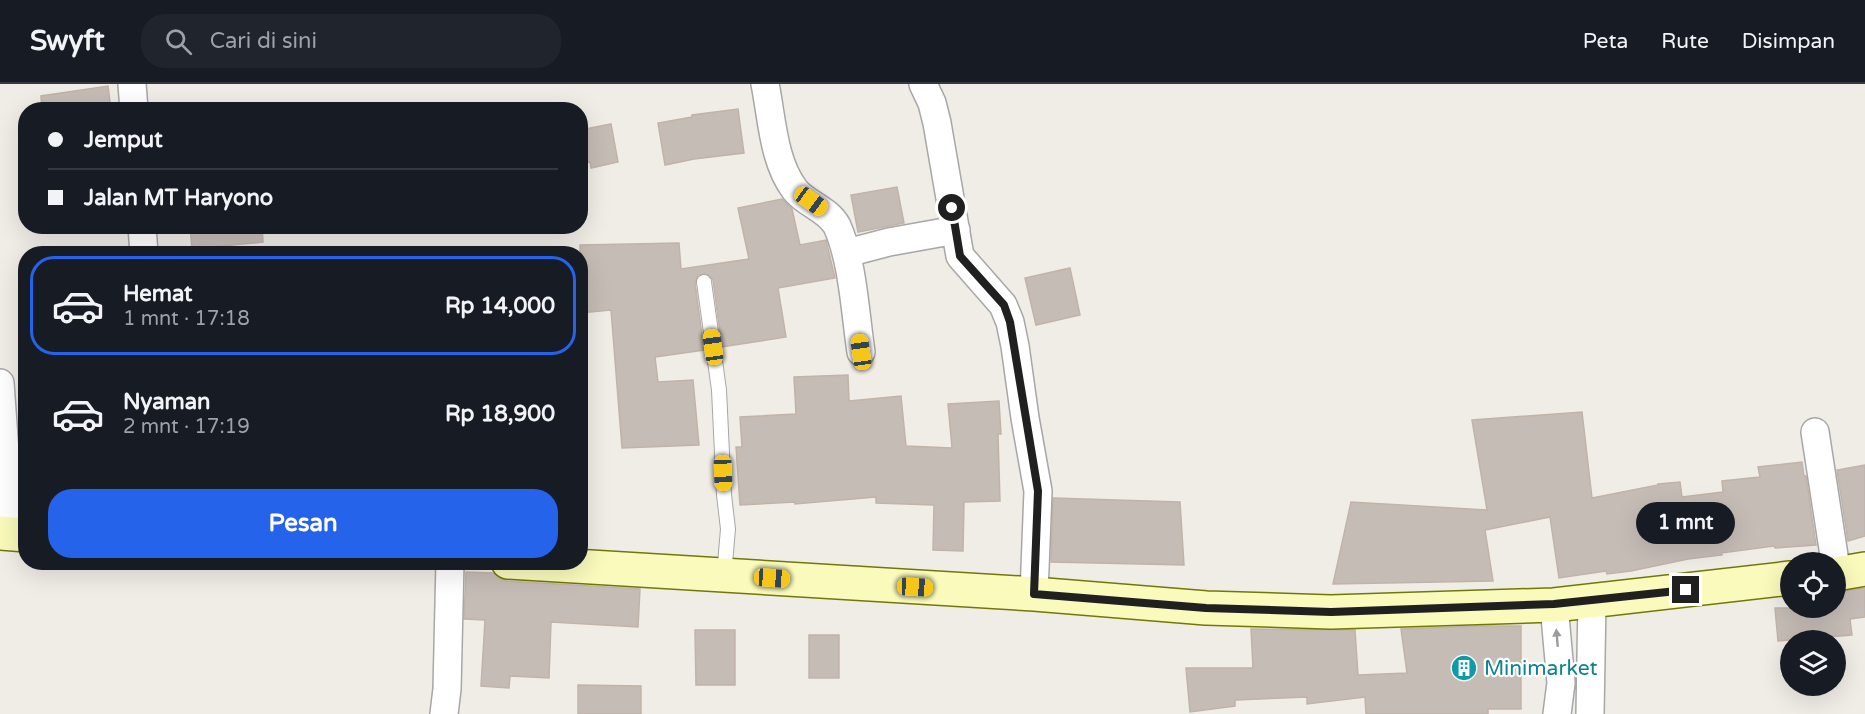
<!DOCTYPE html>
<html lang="id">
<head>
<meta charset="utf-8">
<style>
	body { margin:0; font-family:"Varela Round",sans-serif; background:#20242c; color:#f1f3f6; height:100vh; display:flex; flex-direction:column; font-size:22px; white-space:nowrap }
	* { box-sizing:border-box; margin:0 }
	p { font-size:20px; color:#9ea1a6 }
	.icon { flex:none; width:33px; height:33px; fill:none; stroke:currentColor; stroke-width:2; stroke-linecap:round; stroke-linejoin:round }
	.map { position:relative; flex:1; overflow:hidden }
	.drawer { position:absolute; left:18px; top:162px; width:570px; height:324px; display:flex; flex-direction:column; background:#171b24; border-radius:24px; box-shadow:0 6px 24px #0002 }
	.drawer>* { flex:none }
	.banner { position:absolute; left:18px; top:18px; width:570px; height:132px; border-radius:24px; box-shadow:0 6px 24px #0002; display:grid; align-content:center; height:132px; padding:0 30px; background:#171b24 }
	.tools { position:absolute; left:1780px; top:468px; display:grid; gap:12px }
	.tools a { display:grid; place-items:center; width:66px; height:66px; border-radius:50%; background:#171b24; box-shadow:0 6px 24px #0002; font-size:30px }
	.end { position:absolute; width:27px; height:27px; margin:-14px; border:8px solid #202020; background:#fff; box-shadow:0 0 0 3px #fff }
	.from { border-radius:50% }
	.bubble { position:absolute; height:42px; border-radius:21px; background:#171b24; box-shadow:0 6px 24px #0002; font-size:20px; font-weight:700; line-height:42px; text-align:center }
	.car { position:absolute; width:18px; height:36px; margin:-18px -9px; border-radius:8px; box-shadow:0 0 4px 2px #0007; background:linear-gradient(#f5c518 24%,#345 0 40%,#f5c518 0 76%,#345 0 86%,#f5c518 0) }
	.banner b { display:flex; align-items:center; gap:21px; height:57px; font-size:22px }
	.banner b+b { border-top:2px solid #363941 }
	.banner i { width:15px; height:15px; background:#f1f3f6 }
	ul { padding:10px 0 0; list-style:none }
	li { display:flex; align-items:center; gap:18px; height:99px; margin:0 12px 9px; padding:0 18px; border:3px solid transparent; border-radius:24px }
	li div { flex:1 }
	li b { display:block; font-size:22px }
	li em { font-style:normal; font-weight:700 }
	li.current { border-color:#2563eb }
	li>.icon { width:54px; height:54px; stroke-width:1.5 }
	.action { display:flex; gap:12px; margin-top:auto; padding:12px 30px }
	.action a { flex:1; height:69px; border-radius:24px; background:#2563eb; color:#fff; font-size:24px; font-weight:700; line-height:69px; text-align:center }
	header { display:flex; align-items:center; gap:36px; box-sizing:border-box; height:84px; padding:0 30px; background:#171b24; border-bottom:2px solid #363941 }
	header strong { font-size:28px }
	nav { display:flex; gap:33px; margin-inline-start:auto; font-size:21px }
	.search { width:420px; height:54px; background:#20242c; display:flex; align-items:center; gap:15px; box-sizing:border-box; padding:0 21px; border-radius:24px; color:#9ea1a6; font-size:22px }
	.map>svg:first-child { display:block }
</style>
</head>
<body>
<header>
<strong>Swyft</strong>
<div class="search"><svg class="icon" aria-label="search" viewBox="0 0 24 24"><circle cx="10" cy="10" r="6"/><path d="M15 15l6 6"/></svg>Cari di sini</div>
<nav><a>Peta</a><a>Rute</a><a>Disimpan</a></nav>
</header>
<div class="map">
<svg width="1865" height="630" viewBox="0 0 1865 630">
	<rect width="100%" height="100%" fill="#f0ede6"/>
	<path fill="#c5bcb5" stroke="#c2b3a8" stroke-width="1.5" d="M108,2L111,26H42L41,12Z
		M738,25L744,69L694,75L665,81L658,39L692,33V31Z
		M611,40L618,78L591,84L590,78L580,80V46Z
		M897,103L904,139L858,148L851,111Z
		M782,115L792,125L800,161L826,156L835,194L778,204L786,253L722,263L713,196L707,190L698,191L695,199L704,266L655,273L658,298L693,296L699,361L622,364L611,226L580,229V161L679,159L681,185L749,175L738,124Z
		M190,142H262L263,158L192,165Z
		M1070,184L1080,231L1036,241L1025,194Z
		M848,291L849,317L901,312L906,362L952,364L948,320L999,317L1001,350H998L1000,417L964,418L963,467L933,466L934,421L876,419V413L795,420V418L740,421L736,363H742L740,333L796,330L794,293Z
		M1582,328L1592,414L1658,401V400L1680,398L1682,413L1723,408L1722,397L1760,393L1758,383L1802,378L1804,392H1806L1816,461L1775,464L1774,462L1721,469L1722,471L1688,475L1631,487L1607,490L1606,487L1559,494L1550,433L1485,446L1493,497L1333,500L1351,418L1487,426L1472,336Z
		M1865,381V452L1848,457L1837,386Z
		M1053,414L1180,418L1184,481L1051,478Z
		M466,488L494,489L498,494L507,497L640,505L638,543L551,538L549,594L510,592L509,604L481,602L485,536L464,535Z
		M1865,504V533L1850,535L1852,551L1778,557L1775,524H1836V508Z
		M1483,542H1521V625H1488V630H1366L1365,613L1307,620V613L1235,616V622L1190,628L1186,584H1253L1251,545L1355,546L1358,591L1407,589L1401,545Z
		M695,546H735V601H696Z
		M809,551H839V594H809Z
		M578,601L641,602V630H578Z"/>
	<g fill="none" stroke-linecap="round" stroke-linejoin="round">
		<g stroke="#a7a7a7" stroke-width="16">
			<path id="service" d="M704,198L719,306L724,411L728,445L724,491"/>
		</g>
		<g stroke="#a7a7a7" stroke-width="30">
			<path id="minor" d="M132,0L134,26
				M765,0C772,34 773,77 795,106C806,120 828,125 837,142C853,178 855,228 861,268
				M923,0L932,19L937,39L960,172L1003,221L1010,238L1015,262L1025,334L1038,407L1034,510
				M142,142L144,170
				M847,169L889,158L956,146
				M0,299L11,450
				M1815,348L1835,478
				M1554,521L1561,599L1557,630
				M444,630L447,605L450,478
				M1590,630L1592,517"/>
		</g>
		<g stroke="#717805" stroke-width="36">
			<path id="secondary" d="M0,449L26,451
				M508,478L1034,510L1206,524L1331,528L1554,521L1791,494
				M1836,490L1865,485"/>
		</g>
		<use href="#service" stroke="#fff" stroke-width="14"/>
		<use href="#minor" stroke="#fff" stroke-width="27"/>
		<use href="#secondary" stroke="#f9fabb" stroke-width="33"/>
	</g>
	<defs><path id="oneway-solid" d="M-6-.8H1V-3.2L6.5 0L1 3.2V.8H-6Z" transform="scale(1.5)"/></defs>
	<use fill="#9b9b9b" href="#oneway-solid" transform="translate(1557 554) rotate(-95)"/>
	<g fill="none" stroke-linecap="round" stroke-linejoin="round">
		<path stroke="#202020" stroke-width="8" d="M952,124L960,172L1004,221L1010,238L1038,407L1034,510L1206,524L1331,528L1554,520L1686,506"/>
	</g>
	<defs>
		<g id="building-disc" transform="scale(1.35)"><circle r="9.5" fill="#0f9aa8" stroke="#fff"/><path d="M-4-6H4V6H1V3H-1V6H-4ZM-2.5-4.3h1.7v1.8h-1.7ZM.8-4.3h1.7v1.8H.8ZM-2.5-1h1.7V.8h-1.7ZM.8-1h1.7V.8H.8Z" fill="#fff"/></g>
	</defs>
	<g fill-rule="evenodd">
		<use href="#building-disc" x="1464" y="584"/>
	</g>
	<g text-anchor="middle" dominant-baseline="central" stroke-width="4.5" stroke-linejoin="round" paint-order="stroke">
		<g font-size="21" fill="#0d838f" stroke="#fff" text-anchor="start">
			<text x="1484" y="584">Minimarket</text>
		</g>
	</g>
</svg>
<div class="tools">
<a><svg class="icon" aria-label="locate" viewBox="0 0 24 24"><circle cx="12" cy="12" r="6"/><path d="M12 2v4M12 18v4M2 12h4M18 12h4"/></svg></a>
<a><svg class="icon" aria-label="layers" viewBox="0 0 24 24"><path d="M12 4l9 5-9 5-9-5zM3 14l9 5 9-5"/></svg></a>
</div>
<i class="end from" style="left:952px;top:124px"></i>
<i class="end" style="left:1686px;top:506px"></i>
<div class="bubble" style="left:1636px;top:418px;width:99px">1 mnt</div>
<i class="car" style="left:811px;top:117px;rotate:126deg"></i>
<i class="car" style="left:713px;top:263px;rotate:352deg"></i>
<i class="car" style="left:861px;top:268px;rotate:352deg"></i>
<i class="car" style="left:723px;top:389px;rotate:178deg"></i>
<i class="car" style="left:772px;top:494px;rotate:94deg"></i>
<i class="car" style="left:915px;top:503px;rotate:93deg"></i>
<div class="banner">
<b><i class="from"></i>Jemput</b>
<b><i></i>Jalan MT Haryono</b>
</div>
<section class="drawer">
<ul>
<li class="current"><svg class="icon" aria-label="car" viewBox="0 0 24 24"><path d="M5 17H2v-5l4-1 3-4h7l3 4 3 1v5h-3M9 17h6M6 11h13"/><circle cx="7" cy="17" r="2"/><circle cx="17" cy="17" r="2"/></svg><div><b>Hemat</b><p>1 mnt · 17:18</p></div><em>Rp 14,000</em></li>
<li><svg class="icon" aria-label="car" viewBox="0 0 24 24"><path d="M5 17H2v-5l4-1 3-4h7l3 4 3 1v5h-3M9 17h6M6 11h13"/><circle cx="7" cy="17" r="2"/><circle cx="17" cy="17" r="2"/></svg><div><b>Nyaman</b><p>2 mnt · 17:19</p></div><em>Rp 18,900</em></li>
</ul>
<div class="action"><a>Pesan</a></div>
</section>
</div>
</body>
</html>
